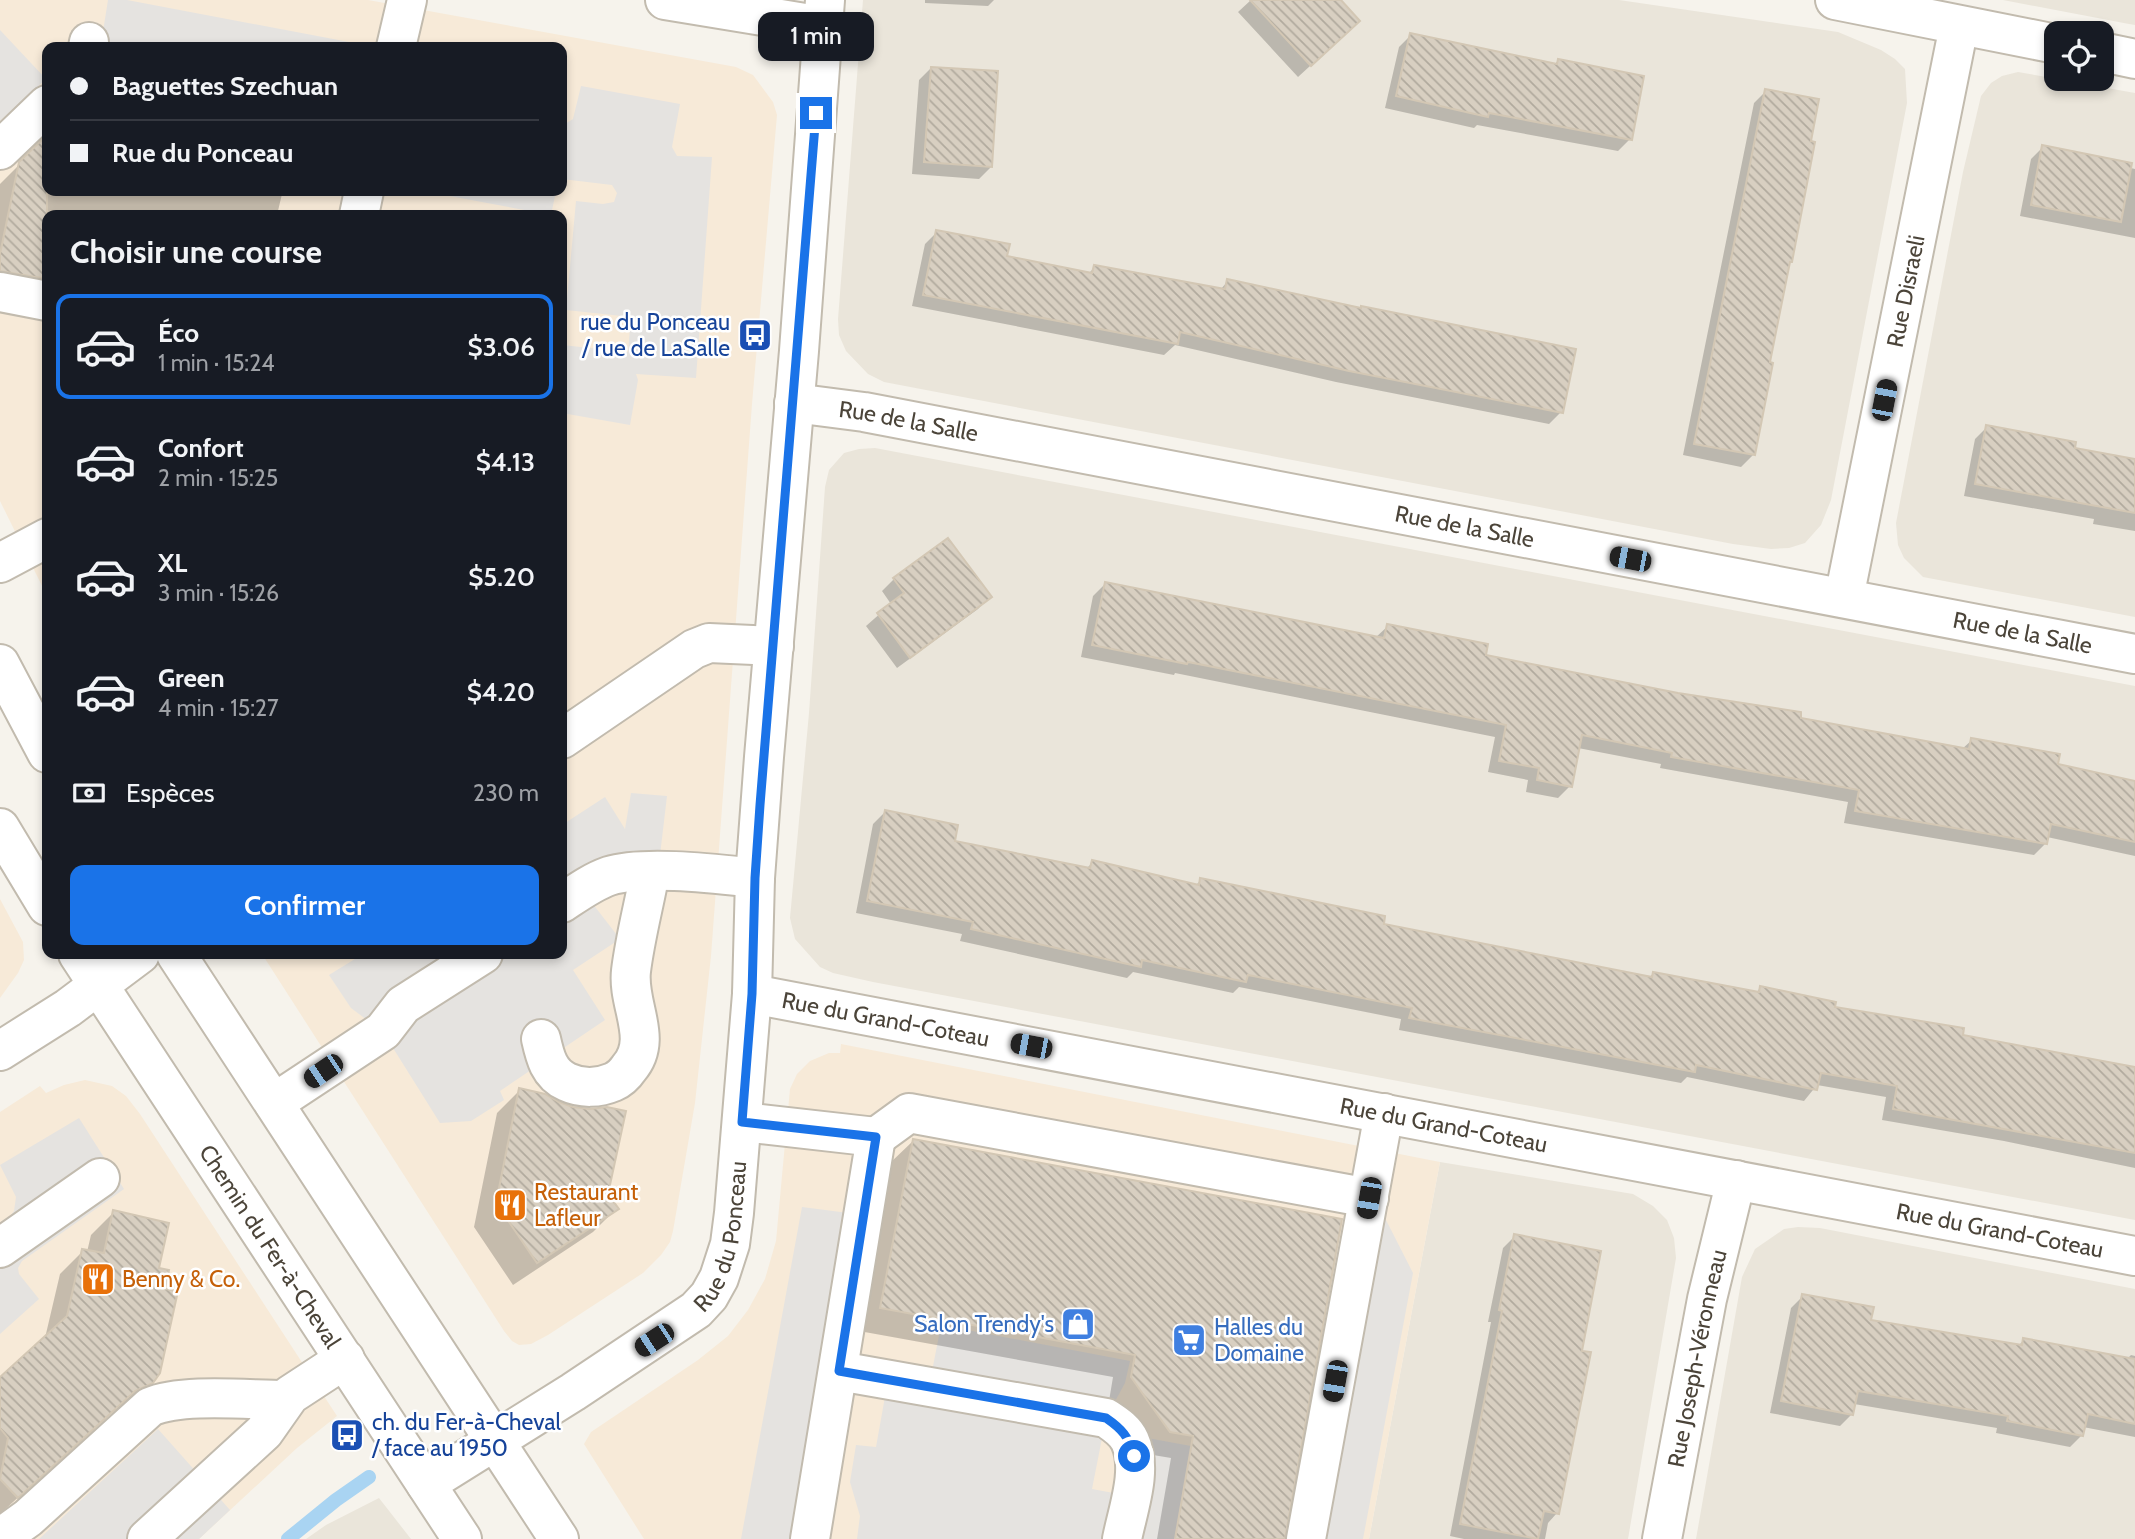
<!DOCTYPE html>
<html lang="fr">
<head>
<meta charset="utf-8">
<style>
	body { margin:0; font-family:Cabin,sans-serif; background:#242831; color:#f1f3f6; height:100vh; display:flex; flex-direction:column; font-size:26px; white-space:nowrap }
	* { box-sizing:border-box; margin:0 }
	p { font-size:23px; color:#9ea1a6 }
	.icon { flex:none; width:38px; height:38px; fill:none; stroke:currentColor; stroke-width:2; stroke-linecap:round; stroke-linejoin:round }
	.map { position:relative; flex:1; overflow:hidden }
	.details { position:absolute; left:42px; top:210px; width:525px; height:749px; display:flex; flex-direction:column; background:#171b24; border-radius:14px; box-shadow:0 4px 10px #0003 }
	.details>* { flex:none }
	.banner { position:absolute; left:42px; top:42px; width:525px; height:154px; border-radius:14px; box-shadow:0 4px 10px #0003; display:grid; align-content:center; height:154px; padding:0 28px; background:#171b24 }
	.fabs { position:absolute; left:2044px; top:21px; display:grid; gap:14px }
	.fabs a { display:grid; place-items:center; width:70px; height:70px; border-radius:14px; background:#171b24; box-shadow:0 4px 10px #0003; font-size:35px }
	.end { position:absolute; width:32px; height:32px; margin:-16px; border:9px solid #1a73e8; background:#fff; box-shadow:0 0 0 4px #fff }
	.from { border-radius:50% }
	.bubble { position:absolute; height:49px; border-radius:14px; background:#171b24; box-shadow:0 4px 10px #0003; font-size:23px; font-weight:600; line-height:49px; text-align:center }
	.car { position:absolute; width:21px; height:42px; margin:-21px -10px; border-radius:9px; box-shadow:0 0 5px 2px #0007; background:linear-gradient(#222 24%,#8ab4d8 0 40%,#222 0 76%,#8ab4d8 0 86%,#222 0) }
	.banner b { display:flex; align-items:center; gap:24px; height:66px; font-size:26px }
	.banner b+b { border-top:2px solid #363941 }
	.banner i { width:18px; height:18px; background:#f1f3f6 }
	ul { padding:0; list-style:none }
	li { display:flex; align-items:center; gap:21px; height:105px; margin:0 14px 10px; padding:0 14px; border:4px solid transparent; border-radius:14px }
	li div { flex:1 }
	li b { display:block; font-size:26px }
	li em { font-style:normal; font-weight:600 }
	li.on { border-color:#1a73e8 }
	li>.icon { width:63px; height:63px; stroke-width:1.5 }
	h2 { padding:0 28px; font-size:32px; line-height:84px }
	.pay { display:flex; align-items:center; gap:18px; height:77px; padding:0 28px; font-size:26px }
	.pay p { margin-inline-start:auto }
	.primary-button { display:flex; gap:14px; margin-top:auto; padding:14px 28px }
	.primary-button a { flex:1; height:80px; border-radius:14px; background:#1a73e8; color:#fff; font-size:28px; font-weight:600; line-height:80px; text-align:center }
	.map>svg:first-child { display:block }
</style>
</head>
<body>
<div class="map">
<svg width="2135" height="1539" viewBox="0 0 2135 1539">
	<defs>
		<pattern id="building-back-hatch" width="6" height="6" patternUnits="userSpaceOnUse" patternTransform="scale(1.75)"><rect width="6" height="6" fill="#d8cfc1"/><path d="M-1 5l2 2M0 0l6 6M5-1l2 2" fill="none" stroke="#b1aa9e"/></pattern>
	</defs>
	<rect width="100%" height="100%" fill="#f6f3ec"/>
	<path fill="#eae5da" d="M863,0H1619L1838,32L1881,50L1895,59L1905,69L1907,103L1831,500L1821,525L1805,543L1789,548L1771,549L1733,544L884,382L868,374L846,351L839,335L838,319Z
		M2003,0H2135V25L2129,24Z
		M2018,72L2135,93V617L1923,577L1904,558L1898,545L1896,523L1963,172L1981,96L1991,83L2002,76Z
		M875,448L2135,686V1220L873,982L833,973L820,967L795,939L790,918L809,713L825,487L829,470L844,453L859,449Z
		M1440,1162L1633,1194L1653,1206L1667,1220L1674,1238L1676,1258L1628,1539H1369Z
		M1798,1227L1820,1228L2135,1289V1539H1696L1742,1277L1755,1249L1784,1229Z
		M379,1498L411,1539H306L326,1525Z"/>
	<path fill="#f7ead8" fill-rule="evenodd" d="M0,0H368L736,67L753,75L773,102L777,115L752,404L711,956L695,1103L673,1231L670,1242L661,1255L643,1273L548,1335L531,1344L519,1345L512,1341L504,1331L262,954H562V215H47V596L0,501ZM47,47H562V191H47Z
		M0,899L23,942L24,960L18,973L0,998Z
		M841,1044L1440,1162L1369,1539H644L584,1444L591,1432L698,1360L728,1336L748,1310L765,1279L776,1241L790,1089L797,1074L810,1061L829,1053H840Z
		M85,1080L112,1086L126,1096L140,1114L337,1416L297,1448L199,1539H0V1112L40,1086L46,1093L64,1085Z"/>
	<path fill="#e5e3e0" d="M108,0H127L349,42L348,47H118L101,44Z
		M0,30L46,79L0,121Z
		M581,86L680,104L672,147L677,156L712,157L696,378L636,374L638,380L630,425L562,413V345L628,352L631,317L566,310L576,201L603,204L614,202L617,193L612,185L562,179V123L565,124L573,119Z
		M423,191H556L551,215Z
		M631,793L667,796L658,872L582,890L620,939L573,970L605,1020L500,1091L504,1100L471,1121L440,1123L383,1032L351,1008L329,975L363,954H562V825L605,797L625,829Z
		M79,1118L124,1189L22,1261L18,1268L19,1274L39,1299L0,1334V1225L6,1222L14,1211L16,1197L0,1165Z
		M1369,1198L1386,1220L1413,1273L1363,1539H1306Z
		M802,1207L864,1215L810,1539H741Z
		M941,1325L1130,1361L1125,1383L1106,1418L1092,1489L1130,1496L1142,1437L1191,1446L1175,1539H857L860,1516L850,1482L856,1445L876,1447L888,1380L929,1387Z
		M158,1429L230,1510L199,1539H39Z"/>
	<path fill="#0003" d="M925,0H994L988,6L925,3Z
		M1251,0H1339L1346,33L1298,77L1238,12Z
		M1411,35L1554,65L1558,61L1630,139L1618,151L1477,125L1474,128L1385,108L1399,47Z
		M931,68L991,167L979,179L912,174L919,80Z
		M1766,91L1791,261L1788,265L1753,455L1741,467L1683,455L1754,103Z
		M39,145L47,147V191H265L282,194L277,215H47V313L0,297V184Z
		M2043,147L2135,169V238L2020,216L2031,159Z
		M937,232L1005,258L1088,274L1095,267L1220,290L1228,281L1561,412L1549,424L1336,382L1175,345L1164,355L912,306L925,244Z
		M1987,427L2073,450L2135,461V531L2093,524L2094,519L1964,496L1975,439Z
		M948,540L989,597L978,609L897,668L866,626L891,604L882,591L894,579Z
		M1105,584L1375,638L1388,626L1484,657L1962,749L1972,740L2056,766L2135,783V856L2047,837L2046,843L2034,855L1844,823L1848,802L1660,768L1661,764L1578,748L1570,786L1558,798L1526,792L1528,780L1488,772L1495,737L1175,673L1174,675L1081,657L1093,596Z
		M885,812L953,842L1086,869L1093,862L1195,886L1201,880L1382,925L1648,978L1653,974L1756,993L1760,988L1833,1009L1961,1036L2135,1068V1168L2004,1141L1882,1120L1886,1097L1817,1085L1804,1101L1687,1077L1681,1083L1399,1030L1401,1019L1239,987L1233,993L1133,972L1127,978L960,941L962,934L856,913L873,824Z
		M520,1090L616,1209L593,1232L513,1285L474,1227L497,1113Z
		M913,1141L1340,1220L1282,1539H1157L1171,1458L1147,1454L1109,1401L1113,1377L859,1331L890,1163Z
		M114,1212L157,1269L163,1290L156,1378L133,1401L110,1413L0,1514V1379L45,1338L60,1274L83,1251L87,1252L91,1235Z
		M1515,1236L1580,1352L1557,1513L1548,1523L1545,1539H1464L1450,1536L1491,1322H1488L1503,1248Z
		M1803,1296L1869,1321L2018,1346L2024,1340L2127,1359L2131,1355L2135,1356V1437L2083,1427L2082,1435L2070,1447L1996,1433L1997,1428L1854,1404L1852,1414L1840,1426L1770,1413L1791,1308Z"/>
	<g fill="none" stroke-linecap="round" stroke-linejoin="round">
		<path stroke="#a9d4f2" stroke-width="14" d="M288,1539L336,1500L369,1477"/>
	</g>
	<path fill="url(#building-back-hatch)" stroke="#d3c7b4" stroke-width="2" d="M1250,0H1341L1360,21L1311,66Z
		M1410,33L1557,64L1558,59L1644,76L1632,140L1489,113L1488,117L1396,96Z
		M931,67L998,71L992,167L924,162Z
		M1765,89L1819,99L1811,141L1815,142L1792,262H1790L1770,362L1773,363L1755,455L1694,444Z
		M47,135V279L0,271V254L19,162Z
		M2042,145L2132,163L2121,222L2031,205Z
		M936,230L1010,244L1007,256L1092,273L1094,265L1225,289L1227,279L1361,308V306L1576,349L1563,413L1349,371L1180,332L1178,344L923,295Z
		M1986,425L2076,442L2075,448L2135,459V513L1975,484Z
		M948,538L992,597L910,658L877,613L904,593L893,578Z
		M1105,582L1384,638L1387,624L1488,644L1486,655L1678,693L1801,712V718L1969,749L1971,738L2060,754L2058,764L2135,781V842L2051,824L2047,844L1855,811L1859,790L1671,757L1672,753L1582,735L1572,787L1537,780L1539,768L1499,761L1506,725L1188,662L1187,664L1092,645Z
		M885,810L958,825L955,841L1090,868L1092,860L1199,885L1200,878L1385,916L1384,924L1652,977L1653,972L1759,992L1760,986L1836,1002L1835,1007L1964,1028L1963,1035L2135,1067V1153L1893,1109L1897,1086L1821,1073L1817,1090L1696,1065L1695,1072L1409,1018L1412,1008L1248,975L1246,982L1142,960L1141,967L971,929L973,922L867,901Z
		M519,1088L545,1094L559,1102L573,1107L590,1109L607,1107L626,1111L608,1194L619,1209L537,1263L496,1203Z
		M913,1139L1342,1219L1285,1539H1175L1193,1436L1170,1432L1152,1407L1131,1377L1135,1355L880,1308Z
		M113,1210L169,1223L159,1268L169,1270L165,1289L178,1291L160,1373L153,1383L135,1391L18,1498L0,1479L8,1438L0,1428V1377L67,1316L82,1249L104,1253Z
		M1514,1234L1601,1251L1582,1351L1591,1352L1559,1514L1544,1511L1538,1539L1460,1524L1502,1311L1499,1310Z
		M1802,1294L1874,1307L1871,1320L2022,1345L2023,1338L2135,1359V1424L2088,1414L2083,1436L2007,1421L2008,1416L1858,1391L1853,1415L1781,1401Z"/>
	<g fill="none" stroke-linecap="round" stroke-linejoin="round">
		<g stroke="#c2bbae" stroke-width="42">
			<g id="minor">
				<path d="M665,0L823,26"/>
				<path d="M1835,0L2056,44"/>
				<path d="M88,47L89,42"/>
				<path d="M396,47L407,0"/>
				<path d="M2102,52L2135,59"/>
				<path d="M0,150L47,105"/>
				<path d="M359,215L364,191"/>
				<path d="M0,292L47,301"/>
				<path id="s1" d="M794,403L864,412L2135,654"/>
				<path d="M0,563L47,538"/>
				<path id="s2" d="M1844,598L1959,26"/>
				<path d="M0,664L47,753"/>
				<path d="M562,739L694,649L709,643L774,646"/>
				<path d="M0,828L47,906"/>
				<path d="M562,903C577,893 592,882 609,876C644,865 717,874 755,878"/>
				<path id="s3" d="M78,954L462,1539"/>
				<path d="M176,954L559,1539"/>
				<path id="s4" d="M752,994L2135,1256"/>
				<path d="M541,1039C545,1057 549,1074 567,1082C582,1089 599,1088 613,1082C620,1079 625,1074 629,1068C654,1039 627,1005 631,971C635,938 644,905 650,872"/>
				<path d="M0,1051L68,1008L140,954"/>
				<path d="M274,1103L383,1031L403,1005L483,954"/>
				<path d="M742,1122L876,1137L810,1539"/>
				<path d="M876,1137L909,1113L1369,1198"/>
				<path d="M0,1248L100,1178"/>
				<path d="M839,1371L1106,1418C1115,1424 1125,1430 1130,1441C1143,1470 1128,1509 1122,1539"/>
				<path id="s5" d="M426,1484L573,1392L696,1310L709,1296L719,1278L730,1244L734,1213L752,994L755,878L764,757L799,351L825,0"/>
				<path d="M0,1538L28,1518L150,1407C183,1393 248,1400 285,1400"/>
				<path d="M147,1539L264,1432L290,1395L345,1359"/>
				<path d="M1306,1539L1384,1113"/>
				<path id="s6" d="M1662,1539L1707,1299L1736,1180"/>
			</g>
		</g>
		<use href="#minor" stroke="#fff" stroke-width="38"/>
	</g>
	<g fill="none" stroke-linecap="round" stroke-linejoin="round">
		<path stroke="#1a73e8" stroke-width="9" d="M816,113L760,805L755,878L752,994L742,1122L876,1137L839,1371L1106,1418C1122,1429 1129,1437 1134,1456"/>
	</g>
	<defs>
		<g id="bus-square" transform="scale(1.75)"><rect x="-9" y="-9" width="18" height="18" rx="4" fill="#1a4fb4" stroke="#fff"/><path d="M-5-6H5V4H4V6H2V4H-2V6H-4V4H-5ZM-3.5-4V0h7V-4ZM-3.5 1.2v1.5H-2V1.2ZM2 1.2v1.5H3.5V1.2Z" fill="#fff"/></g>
		<g id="restaurant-square" transform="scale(1.75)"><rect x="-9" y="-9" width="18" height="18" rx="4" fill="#e8710a" stroke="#fff"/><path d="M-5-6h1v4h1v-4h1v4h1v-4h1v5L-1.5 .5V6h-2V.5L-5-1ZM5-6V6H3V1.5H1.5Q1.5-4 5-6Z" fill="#fff"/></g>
		<g id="shop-square" transform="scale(1.75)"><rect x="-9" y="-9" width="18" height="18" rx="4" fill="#3f7fe0" stroke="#fff"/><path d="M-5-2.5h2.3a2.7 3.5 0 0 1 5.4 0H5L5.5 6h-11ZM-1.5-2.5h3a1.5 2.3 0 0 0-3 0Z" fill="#fff"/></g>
		<g id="supermarket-square" transform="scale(1.75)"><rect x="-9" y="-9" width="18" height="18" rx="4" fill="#3f7fe0" stroke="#fff"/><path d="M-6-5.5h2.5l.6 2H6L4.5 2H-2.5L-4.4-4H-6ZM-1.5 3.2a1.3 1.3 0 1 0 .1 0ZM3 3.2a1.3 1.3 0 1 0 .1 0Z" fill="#fff"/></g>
	</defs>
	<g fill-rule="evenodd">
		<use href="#bus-square" x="755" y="335"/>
		<use href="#restaurant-square" x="510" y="1205"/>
		<use href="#restaurant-square" x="98" y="1279"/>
		<use href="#shop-square" x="1078" y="1324"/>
		<use href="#supermarket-square" x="1189" y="1340"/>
		<use href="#bus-square" x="347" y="1435"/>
	</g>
	<g text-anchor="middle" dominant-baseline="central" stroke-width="5" stroke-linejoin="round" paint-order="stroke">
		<g font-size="23" fill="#4b4439" stroke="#fff">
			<text stroke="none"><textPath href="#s2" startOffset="313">Rue Disraeli</textPath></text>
			<text stroke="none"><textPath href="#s1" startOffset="116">Rue de la Salle</textPath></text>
			<text stroke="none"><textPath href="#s1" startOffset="682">Rue de la Salle</textPath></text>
			<text stroke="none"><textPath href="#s1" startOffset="1250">Rue de la Salle</textPath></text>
			<text stroke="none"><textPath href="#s4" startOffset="136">Rue du Grand-Coteau</textPath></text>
			<text stroke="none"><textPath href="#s4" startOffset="704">Rue du Grand-Coteau</textPath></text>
			<text stroke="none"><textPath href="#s4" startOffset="1270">Rue du Grand-Coteau</textPath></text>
			<text stroke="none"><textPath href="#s5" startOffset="402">Rue du Ponceau</textPath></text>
			<text stroke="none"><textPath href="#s3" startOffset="350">Chemin du Fer-à-Cheval</textPath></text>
			<text stroke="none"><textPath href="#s6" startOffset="184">Rue Joseph-Véronneau</textPath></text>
		</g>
		<g font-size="23" fill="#164399" stroke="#fff" text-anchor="end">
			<text x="730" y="322">rue du Ponceau<tspan x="730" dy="26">/ rue de LaSalle</tspan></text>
			<text x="372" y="1422" text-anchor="start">ch. du Fer-à-Cheval<tspan x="372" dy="26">/ face au 1950</tspan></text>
		</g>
		<g font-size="23" fill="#c56008" stroke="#fff" text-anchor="start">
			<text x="534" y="1192">Restaurant<tspan x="534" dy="26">Lafleur</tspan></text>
			<text x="122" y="1279">Benny &amp; Co.</text>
		</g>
		<g font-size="23" fill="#366cbe" stroke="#fff" text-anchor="end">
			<text x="1054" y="1324">Salon Trendy's</text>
			<text x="1214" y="1327" text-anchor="start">Halles du<tspan x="1214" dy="26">Domaine</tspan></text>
		</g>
	</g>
</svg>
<div class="fabs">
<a><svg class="icon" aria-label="locate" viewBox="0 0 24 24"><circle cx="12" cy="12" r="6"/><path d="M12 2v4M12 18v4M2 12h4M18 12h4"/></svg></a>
</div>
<i class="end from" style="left:1134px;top:1456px"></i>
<i class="end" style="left:816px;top:113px"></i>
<div class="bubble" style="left:758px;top:12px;width:116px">1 min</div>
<i class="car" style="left:1884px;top:400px;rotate:11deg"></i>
<i class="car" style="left:1630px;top:559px;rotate:281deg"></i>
<i class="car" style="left:1031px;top:1046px;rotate:281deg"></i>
<i class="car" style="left:323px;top:1071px;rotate:236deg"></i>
<i class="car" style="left:1369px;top:1198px;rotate:190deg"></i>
<i class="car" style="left:654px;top:1340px;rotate:237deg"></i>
<i class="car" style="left:1335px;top:1381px;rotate:190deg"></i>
<div class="banner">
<b><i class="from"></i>Baguettes Szechuan</b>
<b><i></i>Rue du Ponceau</b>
</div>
<section class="details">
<h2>Choisir une course</h2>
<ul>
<li class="on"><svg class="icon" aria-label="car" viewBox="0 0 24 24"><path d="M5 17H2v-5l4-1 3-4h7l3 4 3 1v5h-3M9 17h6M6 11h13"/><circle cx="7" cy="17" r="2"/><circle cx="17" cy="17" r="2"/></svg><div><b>Éco</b><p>1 min · 15:24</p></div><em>$3.06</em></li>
<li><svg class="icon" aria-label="car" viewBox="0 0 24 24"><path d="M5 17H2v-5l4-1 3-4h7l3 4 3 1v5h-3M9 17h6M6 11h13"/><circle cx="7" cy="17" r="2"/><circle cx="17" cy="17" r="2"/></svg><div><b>Confort</b><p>2 min · 15:25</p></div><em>$4.13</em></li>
<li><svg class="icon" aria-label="car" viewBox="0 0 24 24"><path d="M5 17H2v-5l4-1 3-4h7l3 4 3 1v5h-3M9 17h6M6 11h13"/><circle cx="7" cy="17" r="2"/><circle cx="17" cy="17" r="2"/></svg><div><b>XL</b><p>3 min · 15:26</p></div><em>$5.20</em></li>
<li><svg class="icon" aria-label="car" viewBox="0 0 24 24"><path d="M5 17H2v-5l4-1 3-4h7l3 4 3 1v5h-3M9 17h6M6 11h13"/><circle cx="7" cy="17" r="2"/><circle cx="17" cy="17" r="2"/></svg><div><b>Green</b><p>4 min · 15:27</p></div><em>$4.20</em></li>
</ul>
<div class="pay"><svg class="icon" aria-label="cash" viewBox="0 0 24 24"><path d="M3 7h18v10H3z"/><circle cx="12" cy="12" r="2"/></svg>Espèces<p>230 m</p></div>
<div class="primary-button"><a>Confirmer</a></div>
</section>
</div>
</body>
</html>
